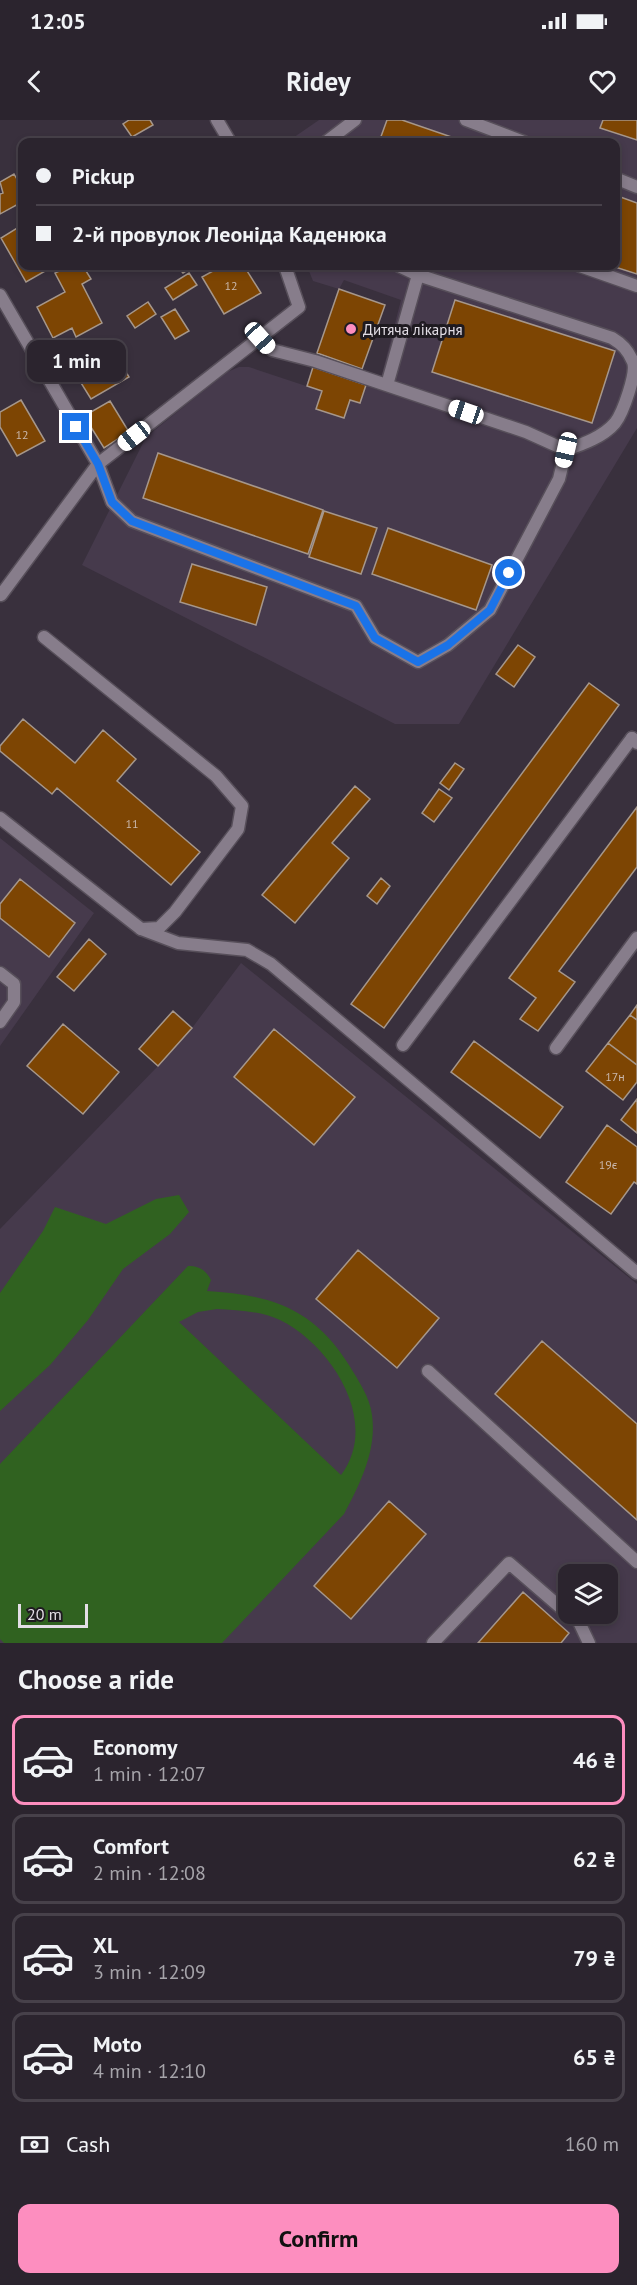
<!DOCTYPE html>
<html lang="en">
<head>
<meta charset="utf-8">
<style>
	body { margin:0; font-family:"PT Sans",sans-serif; background:#37303a; color:#f1f3f6; height:100vh; display:flex; flex-direction:column; font-size:22px; white-space:nowrap }
	* { box-sizing:border-box; margin:0 }
	p { font-size:20px; color:#a6a4aa }
	.icon { flex:none; width:33px; height:33px; fill:none; stroke:currentColor; stroke-width:2; stroke-linecap:round; stroke-linejoin:round }
	.map { position:relative; height:1523px; overflow:hidden }
	.panel { display:flex; flex-direction:column; background:#2b242e; flex:1 }
	.panel>* { flex:none }
	.hud { position:absolute; left:18px; top:18px; width:602px; height:132px; border-radius:12px; box-shadow:0 3px 9px #0003,0 0 0 2px #47414a; display:grid; align-content:center; height:132px; padding:0 18px; background:#2b242e }
	.fabs { position:absolute; left:558px; top:1444px; display:grid; gap:12px }
	.fabs a { display:grid; place-items:center; width:60px; height:60px; border-radius:12px; background:#2b242e; box-shadow:0 3px 9px #0003,0 0 0 2px #47414a; font-size:30px }
	.scale { position:absolute; left:18px; bottom:15px; width:70px; box-sizing:border-box; padding-left:6px; border:3px solid #e3dee6; border-top:0; font-size:16px; line-height:21px; white-space:nowrap; color:#e3dee6; -webkit-text-stroke:4px #1e1a20; paint-order:stroke }
	.end { position:absolute; width:27px; height:27px; margin:-14px; border:8px solid #1a73e8; background:#fff; box-shadow:0 0 0 3px #fff }
	.from { border-radius:50% }
	.bubble { position:absolute; height:42px; border-radius:12px; background:#2b242e; box-shadow:0 3px 9px #0003,0 0 0 2px #47414a; font-size:20px; font-weight:700; line-height:42px; text-align:center }
	.car { position:absolute; width:18px; height:36px; margin:-18px -9px; border-radius:8px; box-shadow:0 0 4px 2px #0007; background:linear-gradient(#fff 24%,#345 0 40%,#fff 0 76%,#345 0 86%,#fff 0) }
	.hud b { display:flex; align-items:center; gap:21px; height:57px; font-size:22px }
	.hud b+b { border-top:2px solid #47414a }
	.hud i { width:15px; height:15px; background:#f1f3f6 }
	ul { padding:0; list-style:none }
	li { display:flex; align-items:center; gap:18px; height:90px; margin:0 12px 9px; padding:0 6px; border:3px solid #47414a; border-radius:12px }
	li div { flex:1 }
	li b { display:block; font-size:22px }
	li em { font-style:normal; font-weight:700 }
	li.current { border-color:#fd8ebf }
	li>.icon { width:54px; height:54px; stroke-width:1.5 }
	h2 { padding:0 18px; font-size:27px; line-height:72px }
	.pay { display:flex; align-items:center; gap:15px; height:66px; padding:0 18px; font-size:22px }
	.pay p { margin-inline-start:auto }
	.button { display:flex; gap:12px; margin-top:auto; padding:12px 18px }
	.button a { flex:1; height:69px; border-radius:12px; background:#fd8ebf; color:#111; font-size:24px; font-weight:700; line-height:69px; text-align:center }
	.status { display:flex; justify-content:space-between; align-items:center; height:42px; padding:0 30px; background:#2b242e; direction:ltr }
	.status svg { height:16px; fill:currentColor }
	header { display:flex; justify-content:space-between; align-items:center; height:78px; padding:0 18px; background:#2b242e; font-size:27px; font-weight:700 }
	.map>svg:first-child { display:block }
</style>
</head>
<body>
<div class="status"><b>12:05</b><svg viewBox="0 0 49 12"><path d="M0 12V9h3v3zM5 12V6h3v6zM10 12V3h3v9zM15 12V0h3v12zM26 1h20v11H26zM47 4h2v5h-2z"/></svg></div>
<header><svg class="icon" aria-label="back" viewBox="0 0 24 24"><path d="M15 5l-7 7 7 7"/></svg>Ridey<svg class="icon" aria-label="heart" viewBox="0 0 24 24"><path d="M12 20l-8-8c-3-5 5-10 8-4 3-6 11-1 8 4z"/></svg></header>
<div class="map">
<svg width="637" height="1523" viewBox="0 0 637 1523">
	<rect width="100%" height="100%" fill="#39303d"/>
	<path fill="#463a4c" fill-rule="evenodd" d="M319,0H637V308L459,604H395L82,445L146,317L227,252L239,247H249L306,266L315,241L378,270L401,180L344,160L339,169L313,161L307,146H615V22H287Z
		M0,718L94,793L0,926Z
		M241,843L637,1164V1523H0V1109L158,946L192,908ZM568,1455H608V1494H568Z"/>
	<path fill="#306220" fill-rule="evenodd" d="M179,1075L189,1092L170,1114L123,1149L88,1200L50,1245L0,1291V1173L43,1111L55,1087L106,1104L156,1079Z
		M188,1146C199,1146 206,1150 211,1160L207,1171C271,1175 313,1188 349,1245C358,1260 370,1277 372,1295C377,1330 360,1364 344,1394L222,1523H4L0,1519V1344ZM217,1189C237,1190 261,1191 280,1200C331,1225 381,1302 341,1355L179,1202L198,1192Z"/>
	<path fill="#7d4503" stroke="#a6978b" stroke-width="1.5" d="M129,0H150L153,5L132,17L123,4Z
		M387,0H402L466,22H379Z
		M603,0H637V20L600,8Z
		M14,54L22,68V82L0,94V74L3,73L0,62Z
		M615,75L637,83V154L612,146H615Z
		M22,105V146H54L26,162L1,118Z
		M70,146H83L91,159L82,164L102,203L76,217L72,208L53,218L37,187L65,172L55,153Z
		M177,146H194L183,153Z
		M222,146H244L261,173L224,194L202,157Z
		M189,153L197,165L173,180L165,168Z
		M339,169L385,185L362,249L317,233Z
		M455,180L615,231L592,303L432,252Z
		M148,182L156,194L135,208L127,196Z
		M175,189L189,211L175,219L161,197Z
		M111,227L129,257L91,279L73,250Z
		M313,247L366,265L360,283L350,280L344,298L316,289L322,271L307,266Z
		M21,280L45,321L17,336L0,307V292Z
		M110,281L129,312L104,328L84,296Z
		M158,333L323,390L308,434L143,378Z
		M324,391L377,408L361,454L309,437Z
		M388,408L492,445L476,490L372,454Z
		M192,444L267,467L256,505L180,482Z
		M518,525L535,537L514,567L496,554Z
		M589,563L619,585L384,908L351,884Z
		M23,599L75,643L103,610L136,639L117,661L200,732L171,765L57,668L52,674L0,631V626Z
		M455,643L464,649L449,670L440,663Z
		M355,666L370,679L332,723L349,738L295,803L262,775Z
		M439,669L452,678L434,702L422,693Z
		M637,687V747L559,851L575,862L538,911L520,899L536,878L509,858Z
		M381,758L390,766L377,784L367,776Z
		M20,759L75,803L49,837L0,798V784Z
		M89,819L106,834L74,871L57,857Z
		M637,885V900L630,895Z
		M173,891L192,908L158,946L139,929Z
		M630,895L637,900V945L608,923Z
		M63,904L119,952L83,994L27,946Z
		M274,909L355,977L314,1025L234,957Z
		M474,921L563,987L540,1018L451,952Z
		M608,923L637,945V962L623,980L586,951Z
		M637,979V1013L621,1000Z
		M607,1005L637,1027V1064L634,1062L611,1094L566,1062Z
		M358,1130L439,1198L397,1248L316,1179Z
		M542,1221L637,1304V1400L495,1274Z
		M389,1381L426,1414L351,1499L314,1466Z
		M523,1472L569,1513L561,1523H478Z"/>
	<g fill="none" stroke-linecap="round" stroke-linejoin="round">
		<g stroke="#574f5a" stroke-width="15">
			<path id="service" d="M466,0L524,22
				M326,22L355,0
				M615,58L637,67
				M399,146L418,155
				M580,146L637,166
				M387,265L418,155L612,218C622,224 628,230 633,242C637,253 623,293 615,303C603,317 583,324 566,330
				M98,344L112,382L132,401L356,486L375,518L418,542L448,525L490,490L559,359L566,330L526,312L315,241L272,230L260,217
				M1,475L98,344
				M44,517L216,656L242,686L238,709L175,792L159,808L142,809
				M0,853L14,864V882L0,902
				M403,925L632,618
				M428,1251L637,1442
				M569,1494L579,1502L589,1523
				M433,1523L509,1443L568,1494"/>
		</g>
		<g stroke="#574f5a" stroke-width="15">
			<path id="pedestrian" d="M141,809L178,823L247,830L271,844L637,1153"/>
		</g>
		<g stroke="#574f5a" stroke-width="15">
			<path id="minor" d="M217,0L230,22
				M0,175L98,344L299,187L285,146
				M632,618L637,623
				M0,698L141,809
				M556,928L637,818"/>
		</g>
		<use href="#service" stroke="#877d8b" stroke-width="12"/>
		<use href="#pedestrian" stroke="#877d8b" stroke-width="12"/>
		<use href="#minor" stroke="#877d8b" stroke-width="12"/>
	</g>
	<g fill="none" stroke-linecap="round" stroke-linejoin="round">
		<path stroke="#1a73e8" stroke-width="8" d="M76,307L98,344L112,382L132,401L356,486L375,518L418,542L448,525L490,490L509,453"/>
	</g>
	<circle fill="#fd8ebf" stroke="#1e1a20" stroke-width="2" cx="351" cy="209" r="6"/>
	<g text-anchor="middle" dominant-baseline="central" stroke-width="6" stroke-linejoin="round" paint-order="stroke">
		<g font-size="12" fill="#cab8ad">
			<text x="231" y="165">12</text>
			<text x="22" y="314">12</text>
			<text x="132" y="703">11</text>
			<text x="615" y="956">17н</text>
			<text x="608" y="1044">19є</text>
		</g>
		<g font-size="15" fill="#e3dee6" stroke="#1e1a20" text-anchor="start">
			<text x="363" y="209">Дитяча лікарня</text>
		</g>
	</g>
</svg>
<div class="fabs">
<a><svg class="icon" aria-label="layers" viewBox="0 0 24 24"><path d="M12 4l9 5-9 5-9-5zM3 14l9 5 9-5"/></svg></a>
</div>
<div class="scale">20 m</div>
<i class="end from" style="left:509px;top:453px"></i>
<i class="end" style="left:76px;top:307px"></i>
<div class="bubble" style="left:27px;top:220px;width:99px">1 min</div>
<i class="car" style="left:260px;top:218px;rotate:138deg"></i>
<i class="car" style="left:466px;top:292px;rotate:289deg"></i>
<i class="car" style="left:134px;top:316px;rotate:232deg"></i>
<i class="car" style="left:566px;top:330px;rotate:193deg"></i>
<div class="hud">
<b><i class="from"></i>Pickup</b>
<b><i></i>2-й провулок Леоніда Каденюка</b>
</div>
</div>
<section class="panel">
<h2>Choose a ride</h2>
<ul>
<li class="current"><svg class="icon" aria-label="car" viewBox="0 0 24 24"><path d="M5 17H2v-5l4-1 3-4h7l3 4 3 1v5h-3M9 17h6M6 11h13"/><circle cx="7" cy="17" r="2"/><circle cx="17" cy="17" r="2"/></svg><div><b>Economy</b><p>1 min · 12:07</p></div><em>46 ₴</em></li>
<li><svg class="icon" aria-label="car" viewBox="0 0 24 24"><path d="M5 17H2v-5l4-1 3-4h7l3 4 3 1v5h-3M9 17h6M6 11h13"/><circle cx="7" cy="17" r="2"/><circle cx="17" cy="17" r="2"/></svg><div><b>Comfort</b><p>2 min · 12:08</p></div><em>62 ₴</em></li>
<li><svg class="icon" aria-label="car" viewBox="0 0 24 24"><path d="M5 17H2v-5l4-1 3-4h7l3 4 3 1v5h-3M9 17h6M6 11h13"/><circle cx="7" cy="17" r="2"/><circle cx="17" cy="17" r="2"/></svg><div><b>XL</b><p>3 min · 12:09</p></div><em>79 ₴</em></li>
<li><svg class="icon" aria-label="car" viewBox="0 0 24 24"><path d="M5 17H2v-5l4-1 3-4h7l3 4 3 1v5h-3M9 17h6M6 11h13"/><circle cx="7" cy="17" r="2"/><circle cx="17" cy="17" r="2"/></svg><div><b>Moto</b><p>4 min · 12:10</p></div><em>65 ₴</em></li>
</ul>
<div class="pay"><svg class="icon" aria-label="cash" viewBox="0 0 24 24"><path d="M3 7h18v10H3z"/><circle cx="12" cy="12" r="2"/></svg>Cash<p>160 m</p></div>
<div class="button"><a>Confirm</a></div>
</section>
</body>
</html>
